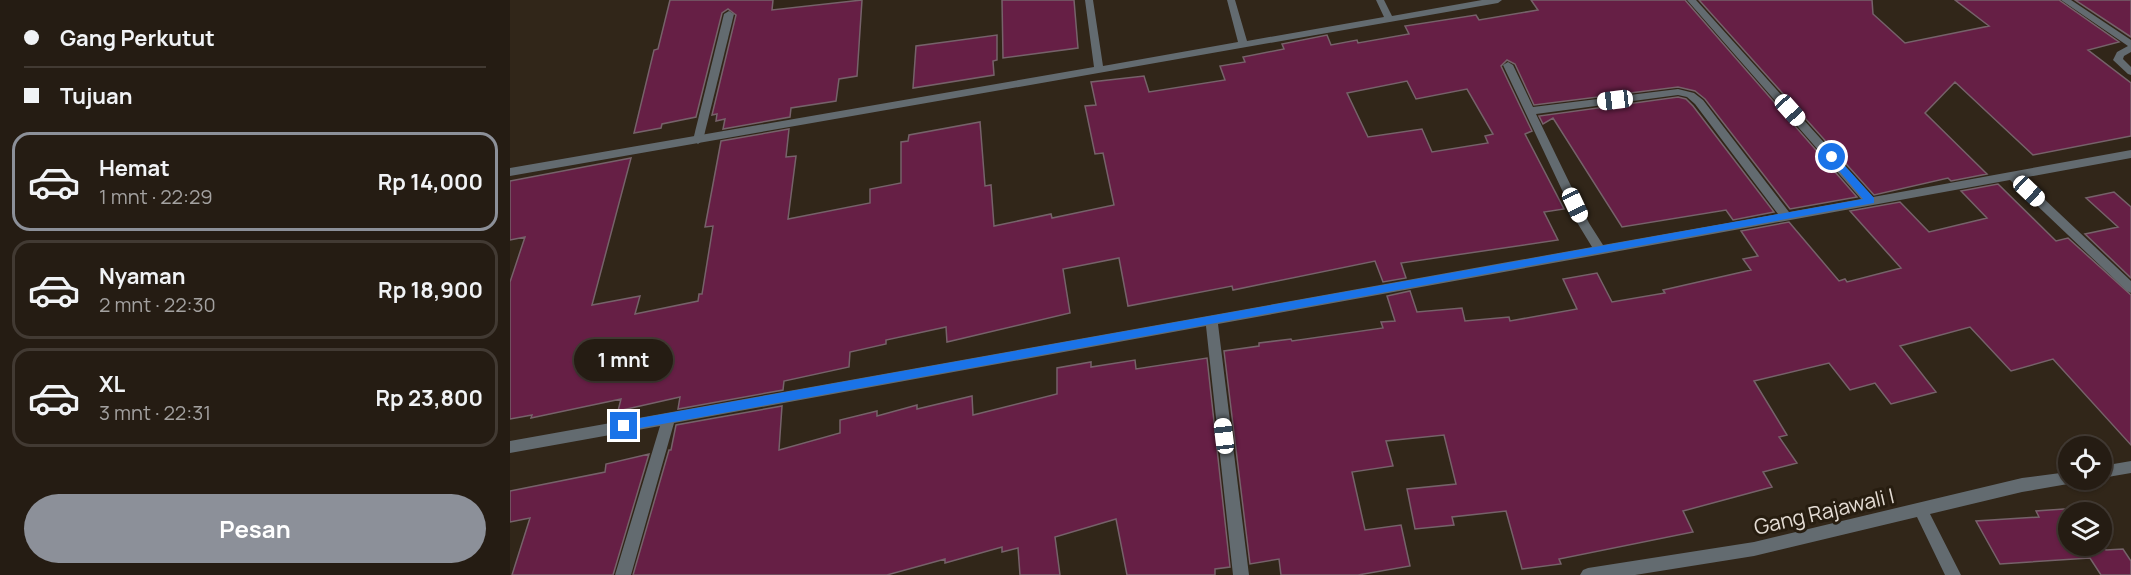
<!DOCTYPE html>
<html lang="id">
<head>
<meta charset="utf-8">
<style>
	body { margin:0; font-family:Manrope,sans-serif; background:#312921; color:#f1f3f6; height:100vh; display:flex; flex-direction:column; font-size:22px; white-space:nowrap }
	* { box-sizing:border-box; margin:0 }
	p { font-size:20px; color:#a3a1a0 }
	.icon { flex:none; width:33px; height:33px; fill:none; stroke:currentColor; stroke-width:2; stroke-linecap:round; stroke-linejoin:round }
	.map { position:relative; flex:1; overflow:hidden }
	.panel { display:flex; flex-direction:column; background:#251c13; width:510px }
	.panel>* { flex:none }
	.guide { display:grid; align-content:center; height:132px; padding:0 24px; background:#251c13 }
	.buttons { position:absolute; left:1548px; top:436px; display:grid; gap:12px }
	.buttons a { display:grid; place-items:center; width:54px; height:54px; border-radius:50%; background:#251c13; box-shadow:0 2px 4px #0004,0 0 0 2px #423a33; font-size:30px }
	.end { position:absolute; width:27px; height:27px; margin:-14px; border:8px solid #1a73e8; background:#fff; box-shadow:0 0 0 3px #fff }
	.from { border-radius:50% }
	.bubble { position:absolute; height:42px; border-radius:21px; background:#251c13; box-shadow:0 2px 4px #0004,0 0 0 2px #423a33; font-size:20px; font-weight:700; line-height:42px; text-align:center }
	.car { position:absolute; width:18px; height:36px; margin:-18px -9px; border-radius:8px; box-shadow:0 0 4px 2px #0007; background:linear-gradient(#fff 24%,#345 0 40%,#fff 0 76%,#345 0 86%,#fff 0) }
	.guide b { display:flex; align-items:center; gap:21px; height:57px; font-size:22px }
	.guide b+b { border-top:2px solid #423a33 }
	.guide i { width:15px; height:15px; background:#f1f3f6 }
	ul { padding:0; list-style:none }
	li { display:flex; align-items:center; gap:18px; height:99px; margin:0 12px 9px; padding:0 12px; border:3px solid #423a33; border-radius:18px }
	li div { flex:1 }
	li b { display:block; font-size:22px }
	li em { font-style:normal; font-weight:700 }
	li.active { border-color:#8c9099 }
	li>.icon { width:54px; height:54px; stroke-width:1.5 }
	.primary-button { display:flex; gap:12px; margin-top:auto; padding:12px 24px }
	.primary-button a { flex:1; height:69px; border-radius:36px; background:#8c9099; color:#fff; font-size:24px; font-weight:700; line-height:69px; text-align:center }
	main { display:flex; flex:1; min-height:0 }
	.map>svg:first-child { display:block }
</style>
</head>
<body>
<main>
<section class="panel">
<div class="guide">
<b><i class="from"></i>Gang Perkutut</b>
<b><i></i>Tujuan</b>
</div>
<ul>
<li class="active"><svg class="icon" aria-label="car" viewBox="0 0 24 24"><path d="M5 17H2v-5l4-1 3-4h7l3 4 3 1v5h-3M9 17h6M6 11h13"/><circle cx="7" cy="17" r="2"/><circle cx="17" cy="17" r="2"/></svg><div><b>Hemat</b><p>1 mnt · 22:29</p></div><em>Rp 14,000</em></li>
<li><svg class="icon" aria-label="car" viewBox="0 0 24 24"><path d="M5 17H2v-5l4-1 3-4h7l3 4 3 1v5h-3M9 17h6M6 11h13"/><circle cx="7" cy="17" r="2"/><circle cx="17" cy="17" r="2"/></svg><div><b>Nyaman</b><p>2 mnt · 22:30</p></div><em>Rp 18,900</em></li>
<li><svg class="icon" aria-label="car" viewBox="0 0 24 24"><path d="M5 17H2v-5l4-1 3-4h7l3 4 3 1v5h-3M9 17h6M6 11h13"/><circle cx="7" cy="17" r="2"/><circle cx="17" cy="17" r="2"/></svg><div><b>XL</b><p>3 mnt · 22:31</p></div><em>Rp 23,800</em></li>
</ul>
<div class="primary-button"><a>Pesan</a></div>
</section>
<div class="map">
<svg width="1621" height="575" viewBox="0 0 1621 575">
	<rect width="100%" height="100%" fill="#312619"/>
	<path fill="#661f45" stroke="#76626a" stroke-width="1.5" fill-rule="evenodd" d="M160,0H263L262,10L352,0L347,76L329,79L326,101L281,108L280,117L213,129L215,119L206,121L207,114L202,115L226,15L218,9L212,13L186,117L152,124L151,128L124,133L144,50L148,49Z
		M492,0H564L568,48L493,58Z
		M1021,0H1175L1347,197L1280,209L1195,99L1185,91L1168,87L1024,105L1005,64L997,60L991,66L1022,131L1015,134L1054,209L1034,212L1048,240L891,263L896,278L873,282L865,261L723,290L722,286L618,306L609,258L553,269L560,313L437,342L436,327L376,340V344L340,352L339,367L274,381L273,390L168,409L170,397L108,411L111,399L21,418L22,415L0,419V282L15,237L0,240V181L121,158L82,305L130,296L125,314L188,301L189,294H192L203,226L195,227L211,141L279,129L276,157L286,156L278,219L360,203V189L391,183V142L398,141L399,135L470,122L475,186L481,185L484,226L541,214L542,218L604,205L593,153L585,154L575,106L586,105L581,82L634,76L639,92L715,80L710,66L735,62L733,57L774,49L772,44L817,35L821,45L847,40L848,43L899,34L895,26L966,15L969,20L1028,10ZM897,81L906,99L957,89L983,134L975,136L978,143L922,152L912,129L858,137L837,93Z
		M1189,0H1362L1363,14L1395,43L1479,26L1445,0H1549L1609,42L1578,50L1621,83V136L1523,155L1445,82L1415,113L1477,174L1441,181L1438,178L1364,195Z
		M1565,0H1621V37Z
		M487,35V60L483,61L484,75L403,88L406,46Z
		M1168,97L1176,99L1183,106L1264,212L1223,220L1216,210L1112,227L1043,118L1033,124L1029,116Z
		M1488,184L1546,241L1558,238L1621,295V445L1543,359L1501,371L1460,327L1390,346L1426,392L1381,404L1365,383L1340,390L1319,363L1244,381L1277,435L1269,437L1287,463L1253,472L1262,487L1173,511L1183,532L1049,559L1051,564L1012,569L996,511L942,517L944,525L905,529L897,489L946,484L934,435L876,441L883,466L842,472L855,530L891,525L900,566L848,575H771L769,559L740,564L714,351L749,346V343L781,339L782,341L873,328L871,322L885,321L877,296L900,291L907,312L952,308L955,321L999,317L1000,321L1067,309L1053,279L1087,273L1102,302L1155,293L1153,290L1241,270L1233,259L1248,256L1231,231L1279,222L1329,281L1335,279L1337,282L1391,268L1340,211L1390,202L1419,232L1477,218L1451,191Z
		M1604,192L1621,207V278L1575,234L1608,227L1576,198Z
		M697,358L720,567L705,569V575H617L606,519L545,537L550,575H510L508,548L492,552V547L435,563V559L377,575H123L159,450H161L166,425L272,406L269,450L330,433V420L367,411V416L407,405V409L462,396L463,415L547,394V368L581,362V367L625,360L626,369Z
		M139,454L103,575H2L20,518L0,522V491L95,472L96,464Z
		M1568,508L1571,513H1558V546L1592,544L1596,550L1613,549L1621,561V575H1591L1580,558L1490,564L1466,521L1529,517L1526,511Z"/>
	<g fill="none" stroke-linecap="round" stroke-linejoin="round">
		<path fill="#636b70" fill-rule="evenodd" d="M219,11L224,14L193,140L188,144L183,140L214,14Z"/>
		<path fill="#636b70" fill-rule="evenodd" d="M575,0H583L593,66L728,42L717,0H725L737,41L874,17L866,0H874L882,16L972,0H992L988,3L0,176V168L584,67Z
			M1177,0H1186L1363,197L1621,150V158L1512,178L1621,281V293L1617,291L1500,180L708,324L739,575H723L696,326L164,423L121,575H105L150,426L0,453V441L1082,247L1068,224L993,65L998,62L1003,65L1023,107L1168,89L1184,93L1193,100L1279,212L1351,199ZM1168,95L1177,97L1185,104L1268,214L1093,245L1079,223L1026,114Z
			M1551,0H1561L1621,40V52L1614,56L1613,59L1621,67V75L1618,74L1603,60L1607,52L1618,46Z
			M1621,461V473L1592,478V466Z
			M1558,472V480H1564L1558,484L1512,492L1420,514L1451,575H1435L1407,517L1244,556L1125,575H1070L1073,570L1078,568L1244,542L1512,478Z"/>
	</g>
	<path fill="#1a73e8" d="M1319,155H1325L1364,198V203L114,431L108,426L114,421L1353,199L1319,159Z"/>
	<g text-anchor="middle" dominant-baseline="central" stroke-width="6" stroke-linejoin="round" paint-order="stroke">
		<g font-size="21" fill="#e4dcd4" stroke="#271d10">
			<text transform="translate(1314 511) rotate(-13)">Gang Rajawali I</text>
		</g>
	</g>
</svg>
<div class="buttons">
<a><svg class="icon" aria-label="locate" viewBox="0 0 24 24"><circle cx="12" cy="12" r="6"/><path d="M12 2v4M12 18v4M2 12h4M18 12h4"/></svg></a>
<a><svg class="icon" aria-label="layers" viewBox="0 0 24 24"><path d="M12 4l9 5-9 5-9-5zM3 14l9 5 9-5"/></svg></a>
</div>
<i class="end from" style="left:1322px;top:157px"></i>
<i class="end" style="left:114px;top:426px"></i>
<div class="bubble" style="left:64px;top:339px;width:99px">1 mnt</div>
<i class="car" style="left:1105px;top:100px;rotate:263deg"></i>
<i class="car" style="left:1280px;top:110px;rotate:138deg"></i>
<i class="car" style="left:1519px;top:191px;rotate:133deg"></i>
<i class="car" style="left:1065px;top:205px;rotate:155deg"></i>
<i class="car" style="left:714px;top:436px;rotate:353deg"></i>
</div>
</main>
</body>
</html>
